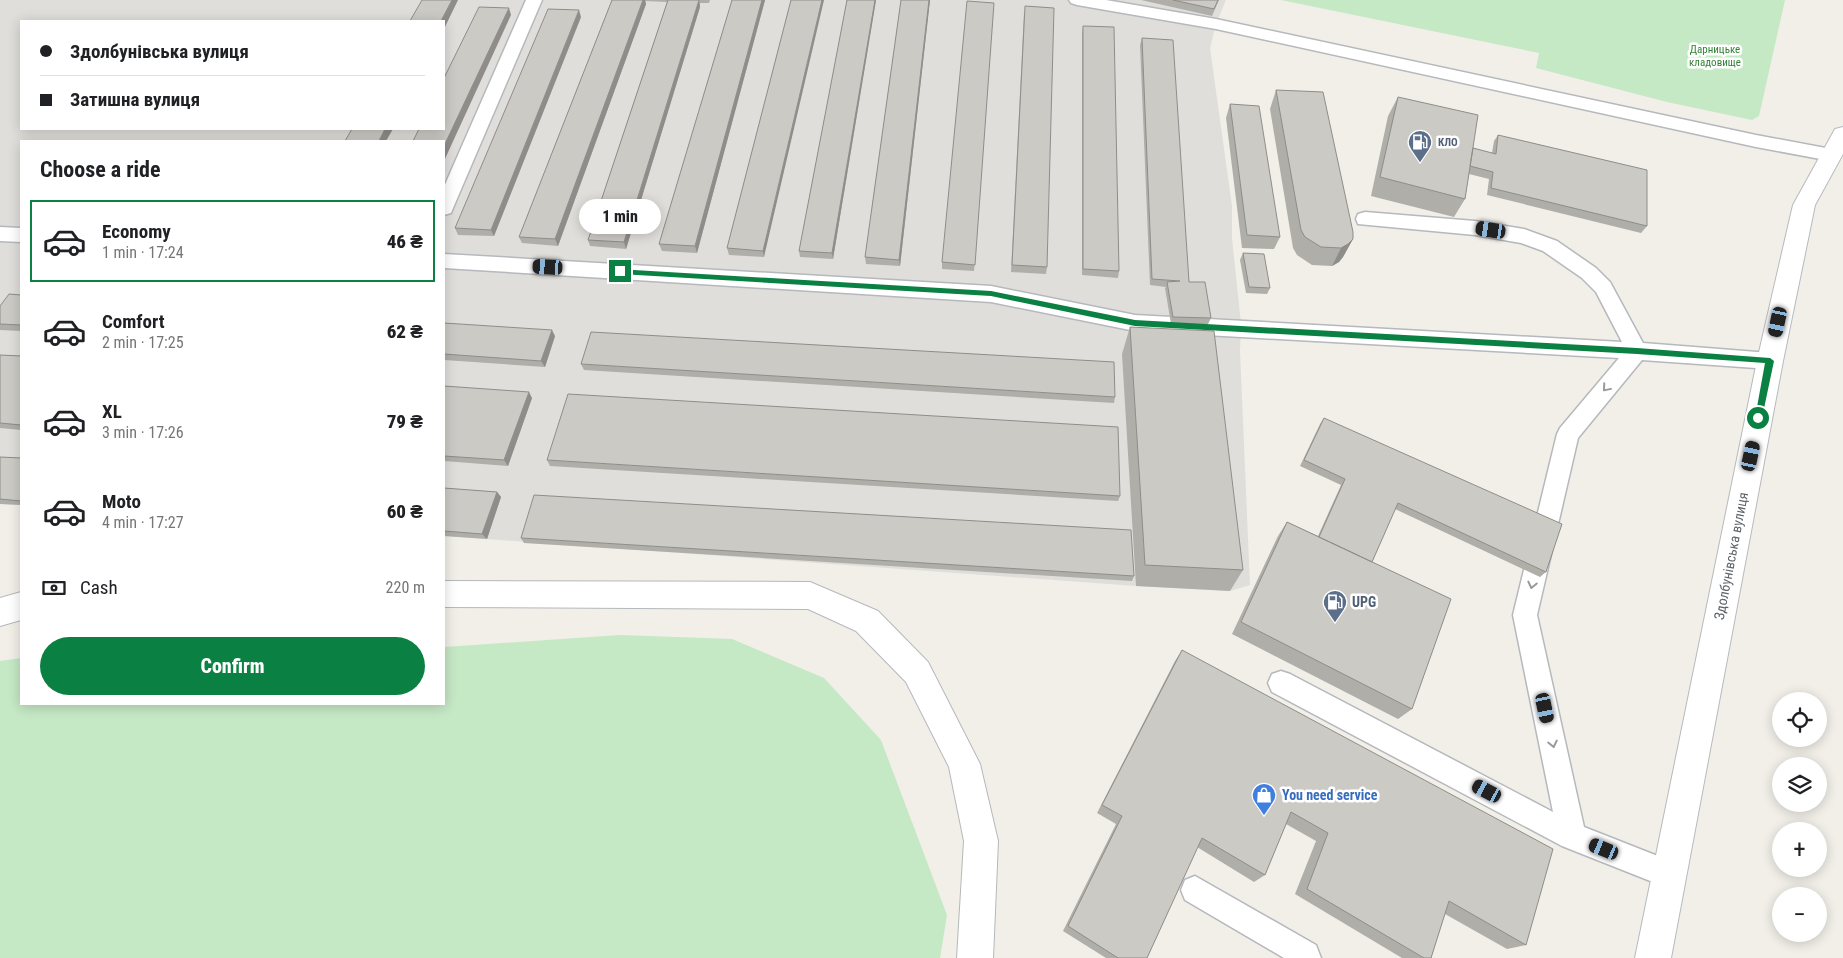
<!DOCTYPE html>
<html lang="en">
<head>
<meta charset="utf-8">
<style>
	body { margin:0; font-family:"Roboto Condensed",sans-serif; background:#f6f6f6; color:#202124; height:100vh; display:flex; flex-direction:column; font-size:19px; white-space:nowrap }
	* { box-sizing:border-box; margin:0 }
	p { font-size:16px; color:#757577 }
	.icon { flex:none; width:28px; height:28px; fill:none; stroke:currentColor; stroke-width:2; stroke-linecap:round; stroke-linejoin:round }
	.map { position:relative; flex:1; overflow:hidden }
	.side { position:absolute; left:20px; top:140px; width:425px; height:565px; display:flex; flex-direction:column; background:#fff; border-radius:0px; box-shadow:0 2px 12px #0003 }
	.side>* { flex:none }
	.top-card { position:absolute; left:20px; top:20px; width:425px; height:110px; border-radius:0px; box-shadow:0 2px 12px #0003; display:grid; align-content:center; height:110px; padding:0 20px; background:#fff }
	.controls { position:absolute; left:1772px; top:692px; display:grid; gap:10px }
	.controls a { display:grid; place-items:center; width:55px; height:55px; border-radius:50%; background:#fff; box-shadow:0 2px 12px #0003; font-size:25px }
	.end { position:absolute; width:22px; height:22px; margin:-11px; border:6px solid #0b8043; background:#fff; box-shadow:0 0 0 2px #fff }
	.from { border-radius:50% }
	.bubble { position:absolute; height:35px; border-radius:18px; background:#fff; box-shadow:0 2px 12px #0003; font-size:16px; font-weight:800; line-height:35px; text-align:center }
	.car { position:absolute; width:15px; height:30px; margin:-15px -8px; border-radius:6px; box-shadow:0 0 4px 1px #0007; background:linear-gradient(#222 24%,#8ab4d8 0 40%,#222 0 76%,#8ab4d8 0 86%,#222 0) }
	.top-card b { display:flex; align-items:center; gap:18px; height:48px; font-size:19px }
	.top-card b+b { border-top:1px solid #e0e0e0 }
	.top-card i { width:12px; height:12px; background:#202124 }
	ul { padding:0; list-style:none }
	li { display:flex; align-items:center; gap:15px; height:82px; margin:0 10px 8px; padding:0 10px; border:2px solid transparent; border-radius:0px }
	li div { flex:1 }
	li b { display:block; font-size:19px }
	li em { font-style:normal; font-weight:800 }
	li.selected { border-color:#0b8043 }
	li>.icon { width:45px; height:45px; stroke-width:1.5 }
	h2 { padding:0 20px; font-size:22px; line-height:60px }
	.pay { display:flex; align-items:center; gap:12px; height:55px; padding:0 20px; font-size:19px }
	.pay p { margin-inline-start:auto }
	.action { display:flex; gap:10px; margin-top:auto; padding:10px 20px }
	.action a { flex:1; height:58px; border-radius:30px; background:#0b8043; color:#fff; font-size:20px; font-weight:800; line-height:58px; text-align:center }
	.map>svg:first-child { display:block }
</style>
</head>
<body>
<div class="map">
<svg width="1843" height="958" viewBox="0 0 1843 958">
	<rect width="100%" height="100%" fill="#f1efe8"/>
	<path fill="#e0deda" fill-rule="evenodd" d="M0,0H1226L1216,24L1210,48L1232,206V238L1241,324L1240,351L1250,585L1230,591L1136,586L444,536V141H21V505L0,504ZM21,21H444V129H21Z"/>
	<path fill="#c5e8c5" d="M1281,0H1785L1759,116L1752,120L1667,102L1536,68L1539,53Z
		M620,635L732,639L824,678L881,740L947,915L940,958H0V661L21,658V704H444V647Z"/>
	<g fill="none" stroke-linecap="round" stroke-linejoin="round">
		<g stroke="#b5b8bc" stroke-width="3">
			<path id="lane" d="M526,0H542L453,208L451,213L444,215V187Z
				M1069,0H1106L1216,19L1756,135L1831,149L1837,151L1840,155L1837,159L1831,161L1756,147L1216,29L1077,5L1071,3Z
				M1365,212L1475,221L1524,229L1557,241L1596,268L1610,282L1643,343L1770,353L1777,355L1780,361L1777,367L1770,369L1642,360L1578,438L1537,615L1584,827L1678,864L1682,874L1678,884L1668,888L1562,846L1272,692L1268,683L1272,674L1281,671L1290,674L1553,812L1513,615L1557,434L1560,428L1619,358L1135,331L991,302L444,268V254L991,286L1135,315L1622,342L1596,292L1582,278L1543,251L1521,243L1475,235L1358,224L1356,219L1358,214Z
				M0,227L21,228V242L0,241Z
				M1195,876L1316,945L1321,958H1284L1185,900L1181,890L1185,880Z"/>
		</g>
		<g stroke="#b5b8bc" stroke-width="2">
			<path id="street" d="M444,581L810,582L878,611L928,662L980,764L998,841L993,958H957L964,841L949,767L906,682L856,631L808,609L444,607Z
				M21,592V620L0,626V598Z"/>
		</g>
		<g stroke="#b6babf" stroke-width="2">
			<path id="secondary" d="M1843,127V154L1815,205L1783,361L1671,958H1635L1757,361L1793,205L1835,129Z"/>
		</g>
		<use href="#lane" fill="#fff" fill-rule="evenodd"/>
		<use href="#street" fill="#fff" fill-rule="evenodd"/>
		<use href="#secondary" fill="#fff" fill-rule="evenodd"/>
	</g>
	<path fill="#afaea9" d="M612,0H710L709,3H700V7L626,249L590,246L588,240L667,2L645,1L646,4L558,246L522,243L519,237Z
		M732,0H765L697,253L662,251L659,244Z
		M791,0L764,257L729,255L727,248Z
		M847,0H876L833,259L800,257L799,251Z
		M901,0H930L900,266L866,264L865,257Z
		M1141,0H1219L1212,16Z
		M994,3L974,271L942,269V262Z
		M1024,13L1047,267L1046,274L1011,272Z
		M581,17L494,236L458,235L455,228Z
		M1083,26L1119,271L1118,278L1082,275V33Z
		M1142,38L1189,282L1211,318L1208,324H1171L1165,288L1166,287L1150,285L1140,45Z
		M1276,90L1353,239L1343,257L1339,262L1332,266L1312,265L1297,255L1293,248L1270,109Z
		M1398,97L1473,148L1492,153L1494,141L1498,135L1647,226L1641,233L1487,195L1489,179L1469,174L1465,199L1454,217L1371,196L1388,116Z
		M1230,104L1280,237L1274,249L1242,248L1226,118Z
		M1243,253L1270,288L1267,294L1246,293L1240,260Z
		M21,295V331L0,330V306Z
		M444,323L555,336L545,367L444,360Z
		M1130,327L1243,570L1230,591L1136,586L1122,354Z
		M0,355L21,356V430L0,428Z
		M581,364L1115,397L1114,403L584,370Z
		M444,386L532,398L508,466L444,461Z
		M1324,418L1546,572L1540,577L1395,509L1372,562L1412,709L1398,719L1232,634L1278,536L1287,522L1318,536L1341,485L1300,466L1320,424Z
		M0,457L21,458V505L0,504Z
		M547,460L1120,496L1118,501L550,466Z
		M444,488L497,492L501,497L487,539L444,536Z
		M521,538L1134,576L1132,581L524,543Z
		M1182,650L1526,945L1507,949L1445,914L1431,958H1402L1295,894L1316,841L1286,824L1265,875L1254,882L1197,847L1147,958H1106L1063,931L1116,824L1097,813L1175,661Z"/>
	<path fill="#8f8d8a" d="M452,0H458L444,29V21H441Z
		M643,0H645L646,4L558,246L555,239Z
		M699,0L700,7L626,249L624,242Z
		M762,0H765L697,253L695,246Z
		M822,0H824L764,257L763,251Z
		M875,0H876L833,259L832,253Z
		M929,0H930L900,266L899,260Z
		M509,8L511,15L444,161V146Z
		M579,10L581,17L494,236L491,230Z
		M385,129H393L386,141H379Z
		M1353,239L1343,257L1339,262L1332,266L1341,248Z
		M552,330L555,336L545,367L541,361Z
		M529,392L532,398L508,466L504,460Z
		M497,492L501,497L487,539L482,534Z"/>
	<path fill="#cccac5" stroke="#8f8d8a" d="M422,0H452L441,21H410Z
		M612,0H643L555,239L519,237Z
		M668,0H699L624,242L588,240Z
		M732,0H762L695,246L659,244Z
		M791,0H822L763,251L727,248Z
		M847,0H875L832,253L799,251Z
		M901,0H929L899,260L865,257Z
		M1173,0H1218L1214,9Z
		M967,1L994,3L975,265L942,262Z
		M1025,6L1054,8L1047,267L1012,265Z
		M479,7L509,8L444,146V141H413L419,129H444V78Z
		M548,9L579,10L491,230L455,228Z
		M1083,26L1114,27L1119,271L1083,269Z
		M1142,38L1173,40L1189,282H1205L1211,318L1173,317L1167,282L1180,281L1152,279Z
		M1276,90L1323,92L1353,232V239L1348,244L1341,248L1321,247L1305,237L1301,230Z
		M1398,97L1478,115L1465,199L1380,177Z
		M1230,104L1259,106L1280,237L1247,235Z
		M352,129H385L379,141H345Z
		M1498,135L1647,170V226L1491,188L1493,172L1470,166L1473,148L1496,154Z
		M1243,253L1264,254L1270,288L1249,287Z
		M9,294L21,295V325L0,324V306Z
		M444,323L552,330L541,361L444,354Z
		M1130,327L1214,331L1243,570L1145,565Z
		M591,332L1114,362L1115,397L581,364Z
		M0,355L21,356V425L0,423Z
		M444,386L529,392L504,460L444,456Z
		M568,394L1118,427L1120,496L547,460Z
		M1324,418L1562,524L1546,572L1398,503L1372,562L1319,537L1345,479L1304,460Z
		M0,457L21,458V501L0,499Z
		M444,488L497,492L482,534L444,531Z
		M534,495L1131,530L1134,576L521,538Z
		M1287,522L1451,599L1412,709L1241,622Z
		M1182,650L1553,849L1526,945L1449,901L1431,958H1424L1307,889L1328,833L1291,812L1265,875L1202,838L1147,958H1118L1068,926L1122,816L1102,805Z"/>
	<defs><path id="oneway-chevron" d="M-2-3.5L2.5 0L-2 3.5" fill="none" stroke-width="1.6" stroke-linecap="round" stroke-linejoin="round" transform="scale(1.25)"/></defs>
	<g stroke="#979a9d">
		<use href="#oneway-chevron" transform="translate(1606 388) rotate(130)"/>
		<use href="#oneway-chevron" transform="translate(1532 585) rotate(103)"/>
		<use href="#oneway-chevron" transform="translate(1553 744) rotate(78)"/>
	</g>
	<path fill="#0b8043" d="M617,269L991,291L1135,320L1637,348L1770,358L1774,361L1762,418L1758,421L1755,418L1765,363L1637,354L1135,326L991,296L620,274L616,271Z"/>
	<defs>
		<g id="fuel-pin" transform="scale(1.25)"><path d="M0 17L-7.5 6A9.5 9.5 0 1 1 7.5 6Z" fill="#5c6f8a" stroke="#fff"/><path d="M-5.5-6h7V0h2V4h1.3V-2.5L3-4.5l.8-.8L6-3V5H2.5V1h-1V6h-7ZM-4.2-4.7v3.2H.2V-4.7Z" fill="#fff"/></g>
		<g id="shop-pin" transform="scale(1.25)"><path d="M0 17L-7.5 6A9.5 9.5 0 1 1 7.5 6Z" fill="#3f7fe0" stroke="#fff"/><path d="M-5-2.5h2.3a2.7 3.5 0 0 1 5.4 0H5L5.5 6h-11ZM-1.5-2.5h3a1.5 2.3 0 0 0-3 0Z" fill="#fff"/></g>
	</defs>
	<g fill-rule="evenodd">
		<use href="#fuel-pin" x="1420" y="142"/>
		<use href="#fuel-pin" x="1335" y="602"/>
		<use href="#shop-pin" x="1264" y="795"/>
	</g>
	<g text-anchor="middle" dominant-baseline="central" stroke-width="5" stroke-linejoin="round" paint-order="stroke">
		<g font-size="11" fill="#348238" stroke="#fff">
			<text x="1715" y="49">Дарницьке<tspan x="1715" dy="13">кладовище</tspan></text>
		</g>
		<g font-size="11" font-weight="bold" fill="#4e5e75" stroke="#fff" text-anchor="start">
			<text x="1438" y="142">КЛО</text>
		</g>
		<g font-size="14" fill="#5f6368" stroke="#fff">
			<text transform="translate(1731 556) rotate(-79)">Здолбунівська вулиця</text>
		</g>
		<g font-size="14" font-weight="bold" fill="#4e5e75" stroke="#fff" text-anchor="start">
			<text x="1352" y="602">UPG</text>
		</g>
		<g font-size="14" font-weight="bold" fill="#366cbe" stroke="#fff" text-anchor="start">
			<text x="1282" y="795">You need service</text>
		</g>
	</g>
</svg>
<div class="controls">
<a><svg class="icon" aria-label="locate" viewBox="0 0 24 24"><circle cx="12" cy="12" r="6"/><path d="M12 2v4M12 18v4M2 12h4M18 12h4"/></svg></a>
<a><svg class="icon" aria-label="layers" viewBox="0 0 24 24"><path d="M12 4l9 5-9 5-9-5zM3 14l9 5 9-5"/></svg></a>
<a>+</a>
<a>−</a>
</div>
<i class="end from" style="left:1758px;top:418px"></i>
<i class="end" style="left:620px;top:271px"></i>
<div class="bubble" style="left:579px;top:199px;width:82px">1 min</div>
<i class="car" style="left:1491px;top:230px;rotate:279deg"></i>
<i class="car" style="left:548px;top:267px;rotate:273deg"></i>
<i class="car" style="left:1778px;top:322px;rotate:192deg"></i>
<i class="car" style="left:1751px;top:456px;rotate:12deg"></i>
<i class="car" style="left:1545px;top:708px;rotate:168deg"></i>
<i class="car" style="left:1487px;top:791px;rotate:298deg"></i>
<i class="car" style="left:1604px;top:849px;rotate:292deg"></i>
<div class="top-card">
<b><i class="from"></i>Здолбунівська вулиця</b>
<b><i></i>Затишна вулиця</b>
</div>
<section class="side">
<h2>Choose a ride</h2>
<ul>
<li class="selected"><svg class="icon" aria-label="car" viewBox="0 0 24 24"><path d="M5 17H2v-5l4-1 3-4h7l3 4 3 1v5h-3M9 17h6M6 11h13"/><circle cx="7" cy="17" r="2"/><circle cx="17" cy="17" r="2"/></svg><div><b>Economy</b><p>1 min · 17:24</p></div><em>46 ₴</em></li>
<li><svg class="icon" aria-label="car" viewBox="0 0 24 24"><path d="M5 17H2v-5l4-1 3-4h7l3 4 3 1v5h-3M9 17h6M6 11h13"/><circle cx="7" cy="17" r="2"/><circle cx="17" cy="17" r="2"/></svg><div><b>Comfort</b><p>2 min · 17:25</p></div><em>62 ₴</em></li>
<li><svg class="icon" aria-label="car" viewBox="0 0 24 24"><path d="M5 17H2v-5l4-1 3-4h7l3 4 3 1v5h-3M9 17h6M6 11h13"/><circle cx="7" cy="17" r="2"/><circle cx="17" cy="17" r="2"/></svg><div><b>XL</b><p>3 min · 17:26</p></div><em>79 ₴</em></li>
<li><svg class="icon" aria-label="car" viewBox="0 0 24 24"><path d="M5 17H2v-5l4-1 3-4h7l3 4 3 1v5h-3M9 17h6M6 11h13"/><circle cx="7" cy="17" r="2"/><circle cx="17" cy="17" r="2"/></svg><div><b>Moto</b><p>4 min · 17:27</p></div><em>60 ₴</em></li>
</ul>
<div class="pay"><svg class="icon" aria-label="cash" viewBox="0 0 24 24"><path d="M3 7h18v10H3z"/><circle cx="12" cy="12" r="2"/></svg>Cash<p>220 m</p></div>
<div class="action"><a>Confirm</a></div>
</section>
</div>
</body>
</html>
